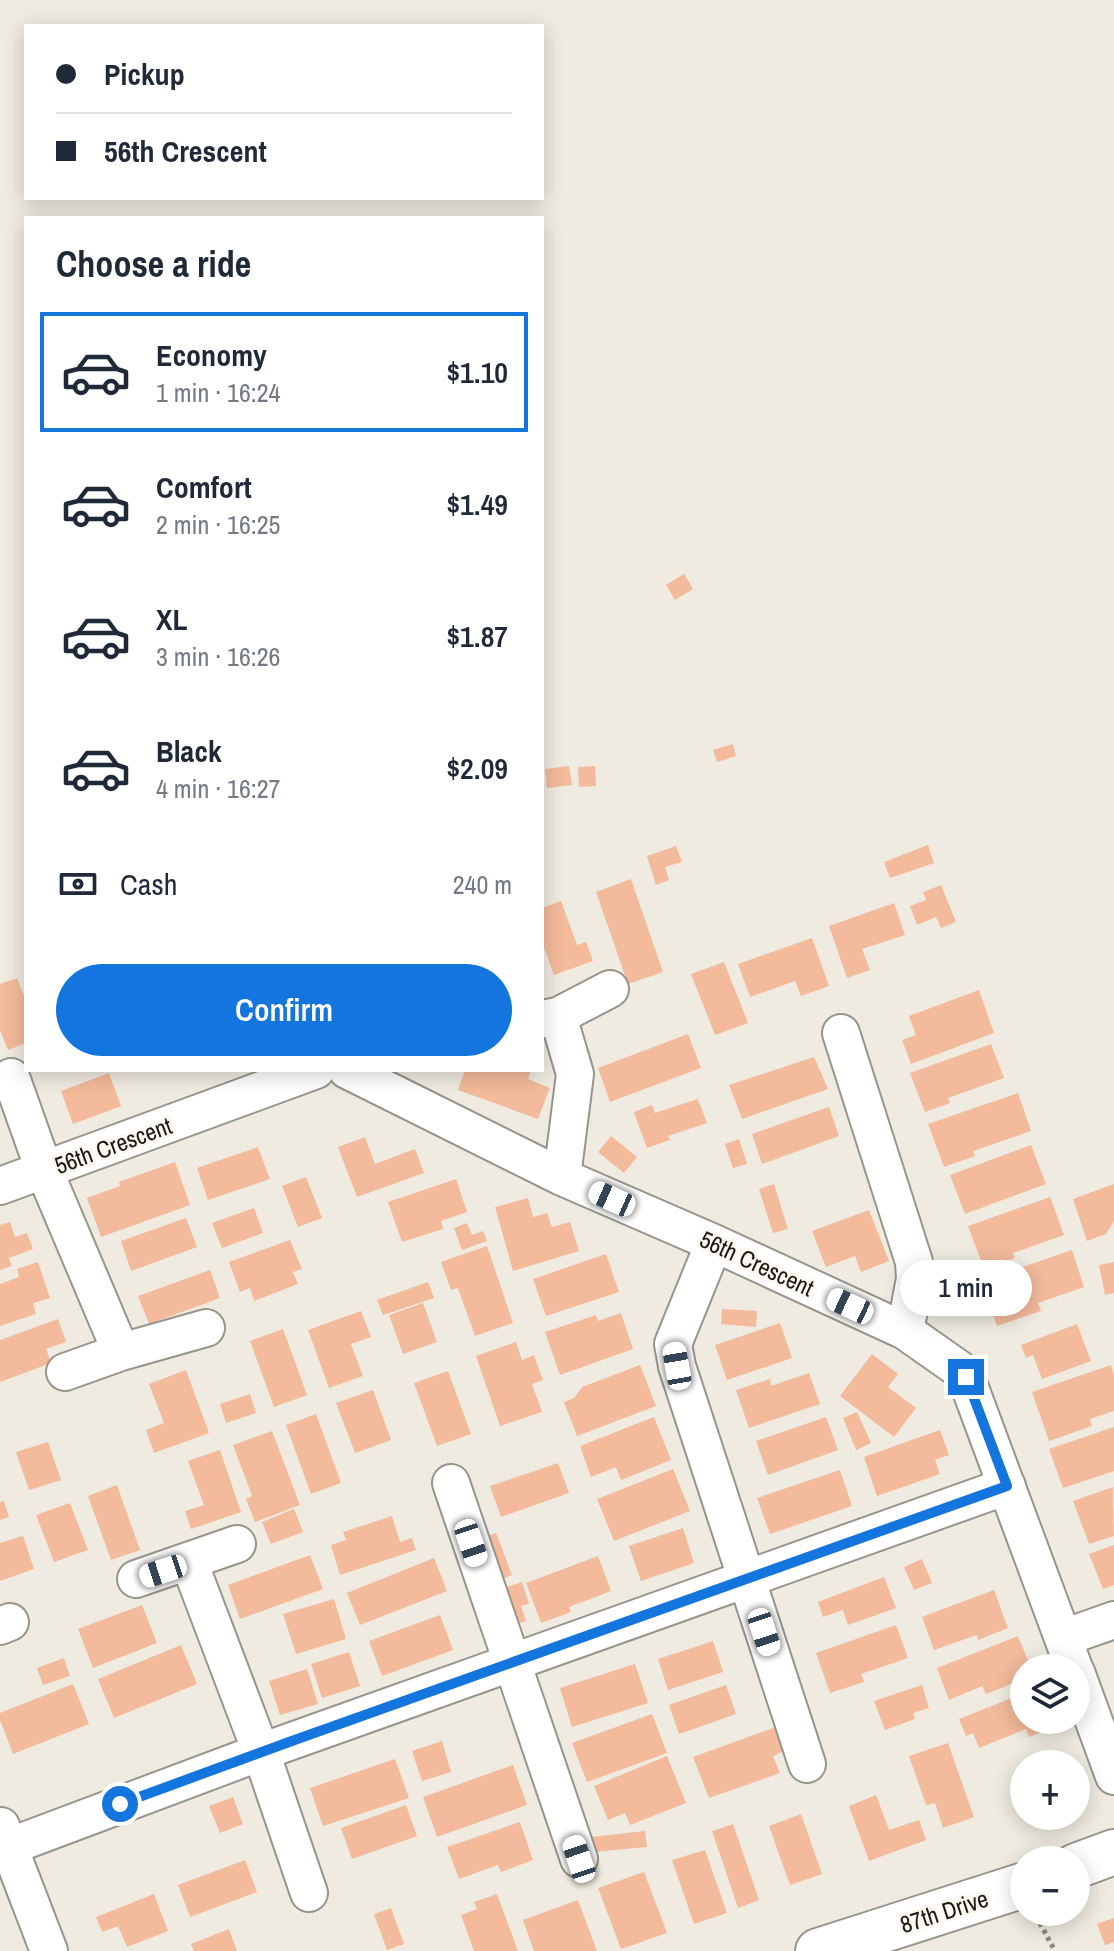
<!DOCTYPE html>
<html lang="en">
<head>
<meta charset="utf-8">
<style>
	body { margin:0; font-family:"Archivo Narrow",sans-serif; background:#f6f6f7; color:#1f2937; height:100vh; display:flex; flex-direction:column; font-size:30px; white-space:nowrap }
	* { box-sizing:border-box; margin:0 }
	p { font-size:26px; color:#747a83 }
	.icon { flex:none; width:44px; height:44px; fill:none; stroke:currentColor; stroke-width:2; stroke-linecap:round; stroke-linejoin:round }
	.map { position:relative; flex:1; overflow:hidden }
	.side { position:absolute; left:24px; top:216px; width:520px; height:856px; display:flex; flex-direction:column; background:#fff; border-radius:0px; box-shadow:0 4px 20px #0003 }
	.side>* { flex:none }
	.top-card { position:absolute; left:24px; top:24px; width:520px; height:176px; border-radius:0px; box-shadow:0 4px 20px #0003; display:grid; align-content:center; height:176px; padding:0 32px; background:#fff }
	.controls { position:absolute; left:1010px; top:1654px; display:grid; gap:16px }
	.controls a { display:grid; place-items:center; width:80px; height:80px; border-radius:50%; background:#fff; box-shadow:0 4px 20px #0003; font-size:40px }
	.end { position:absolute; width:36px; height:36px; margin:-18px; border:10px solid #1375dd; background:#fff; box-shadow:0 0 0 4px #fff }
	.from { border-radius:50% }
	.bubble { position:absolute; height:56px; border-radius:28px; background:#fff; box-shadow:0 4px 20px #0003; font-size:26px; font-weight:600; line-height:56px; text-align:center }
	.car { position:absolute; width:24px; height:48px; margin:-24px -12px; border-radius:10px; box-shadow:0 0 6px 2px #0007; background:linear-gradient(#fff 24%,#345 0 40%,#fff 0 76%,#345 0 86%,#fff 0) }
	.top-card b { display:flex; align-items:center; gap:28px; height:76px; font-size:30px }
	.top-card b+b { border-top:2px solid #e0e1e3 }
	.top-card i { width:20px; height:20px; background:#1f2937 }
	ul { padding:0; list-style:none }
	li { display:flex; align-items:center; gap:24px; height:120px; margin:0 16px 12px; padding:0 16px; border:4px solid transparent; border-radius:0px }
	li div { flex:1 }
	li b { display:block; font-size:30px }
	li em { font-style:normal; font-weight:600 }
	li.on { border-color:#1375dd }
	li>.icon { width:72px; height:72px; stroke-width:1.5 }
	h2 { padding:0 32px; font-size:36px; line-height:96px }
	.pay { display:flex; align-items:center; gap:20px; height:88px; padding:0 32px; font-size:30px }
	.pay p { margin-inline-start:auto }
	.action { display:flex; gap:16px; margin-top:auto; padding:16px 32px }
	.action a { flex:1; height:92px; border-radius:48px; background:#1375dd; color:#fff; font-size:32px; font-weight:600; line-height:92px; text-align:center }
	.map>svg:first-child { display:block }
</style>
</head>
<body>
<div class="map">
<svg width="1114" height="1951" viewBox="0 0 1114 1951">
	<rect width="100%" height="100%" fill="#efebe1"/>
	<path fill="#f3ba9b" d="M684,574L693,589L675,600L666,585Z
		M733,744L736,756L717,762L713,750Z
		M569,766L572,785L547,788L545,769Z
		M595,766L596,786L579,787L578,767Z
		M928,845L934,863L890,878L884,862Z
		M676,846L682,862L665,867L669,880L656,885L647,856Z
		M631,879L663,972L628,984L596,892Z
		M941,885L956,922L941,928L936,917L917,925L910,906L926,900L923,892Z
		M561,901L577,945L586,942L593,961L554,975L542,942V908Z
		M894,903L905,935L862,949L870,970L847,978L829,926Z
		M812,938L829,986L801,996L795,981L750,997L738,964Z
		M724,962L748,1023L715,1035L691,974Z
		M17,978L26,1001V1043L8,1050L0,1030V984Z
		M979,990L994,1033L911,1064L902,1040L916,1035L909,1016Z
		M688,1034L701,1068L610,1102L598,1068Z
		M991,1044L1004,1078L948,1098L950,1103L925,1112L910,1073Z
		M814,1057L828,1089L742,1119L729,1085Z
		M465,1070H531L528,1079L550,1088L538,1119L458,1090Z
		M109,1073L121,1106L73,1124L61,1091Z
		M1018,1093L1031,1131L973,1151L975,1156L944,1167L928,1124Z
		M698,1099L707,1123L668,1136L670,1140L647,1148L634,1112L652,1105L655,1113Z
		M829,1107L839,1136L762,1164L752,1134Z
		M611,1136L637,1157L624,1173L598,1152Z
		M365,1137L375,1164L415,1149L424,1173L357,1197L338,1147Z
		M739,1139L747,1164L733,1168L725,1144Z
		M1031,1145L1046,1184L965,1214L950,1175Z
		M258,1147L270,1179L208,1200L197,1168Z
		M175,1162L190,1205L101,1237L87,1198L120,1186L119,1182Z
		M306,1177L322,1218L298,1227L282,1186Z
		M456,1179L467,1212L441,1221L443,1229L402,1242L388,1202Z
		M774,1184L788,1229L773,1233L759,1189Z
		M1114,1184V1221L1106,1234L1087,1241L1073,1199Z
		M1050,1197L1064,1235L1013,1253L1015,1258L984,1269L968,1226Z
		M528,1198L533,1217L547,1213L552,1227L570,1222L579,1251L513,1271L495,1207Z
		M254,1208L263,1233L222,1248L212,1223Z
		M869,1210L889,1261L861,1272L855,1256L826,1267L812,1231Z
		M186,1218L197,1247L131,1271L121,1241Z
		M10,1222L15,1237L27,1233L33,1249L9,1258L12,1266L0,1270V1225Z
		M467,1223L472,1235L483,1231L487,1241L462,1250L454,1228Z
		M290,1240L302,1269L293,1272L298,1284L254,1301L250,1288L240,1292L229,1262Z
		M487,1246L513,1323L475,1336L458,1288L451,1290L441,1262Z
		M1072,1250L1084,1287L1038,1303L1041,1311L997,1326L982,1281Z
		M606,1254L619,1292L546,1316L533,1279Z
		M38,1262L50,1298L33,1303L36,1314L0,1326V1284L19,1277L17,1269Z
		M1114,1262V1293L1105,1295L1099,1265Z
		M210,1270L220,1298L149,1324L138,1296Z
		M428,1282L434,1298L383,1315L377,1300Z
		M423,1303L437,1342L403,1354L389,1315Z
		M722,1309L757,1311L756,1327L721,1324Z
		M361,1311L371,1337L351,1344L363,1376L329,1388L308,1330Z
		M621,1313L633,1349L560,1375L545,1332L596,1315L598,1321Z
		M58,1319L66,1342L46,1349L51,1363L0,1382V1340Z
		M780,1323L792,1358L727,1380L715,1345Z
		M1077,1324L1091,1361L1042,1379L1033,1355L1026,1358L1021,1345Z
		M283,1329L307,1395L274,1407L250,1341Z
		M516,1342L522,1360L534,1355L543,1380L532,1384L542,1412L500,1426L476,1356Z
		M872,1354L898,1374L888,1387L916,1408L894,1437L840,1396Z
		M640,1365L656,1406L577,1436L564,1402L574,1398L582,1387Z
		M1111,1365L1114,1375V1411L1090,1419L1092,1426L1049,1441L1032,1392Z
		M186,1370L209,1433L154,1453L146,1430L164,1423L149,1384Z
		M448,1371L471,1434L437,1446L414,1383Z
		M809,1373L820,1404L749,1428L736,1390L770,1379L771,1386Z
		M373,1390L391,1440L355,1453L336,1403Z
		M250,1394L256,1413L226,1423L220,1404Z
		M857,1412L871,1443L856,1450L843,1418Z
		M316,1414L341,1483L311,1494L286,1425Z
		M654,1417L671,1460L621,1480L616,1467L591,1477L580,1446Z
		M826,1417L838,1450L768,1475L756,1441Z
		M1114,1427V1471L1063,1488L1049,1449Z
		M940,1430L949,1455L935,1460L940,1474L877,1496L864,1457Z
		M272,1431L300,1505L255,1522L246,1499L252,1496L233,1445Z
		M48,1442L61,1480L29,1490L16,1452Z
		M220,1450L241,1512L191,1529L185,1511L204,1505L188,1461Z
		M558,1463L569,1493L501,1517L490,1486Z
		M673,1469L690,1511L614,1541L597,1499Z
		M840,1470L852,1506L770,1534L757,1498Z
		M117,1485L140,1550L111,1560L88,1496Z
		M1113,1487L1114,1536L1089,1544L1073,1501Z
		M4,1501L9,1517L0,1520V1502Z
		M70,1503L88,1550L54,1562L36,1515Z
		M294,1509L303,1532L271,1544L262,1522Z
		M392,1516L400,1542L412,1538L416,1550L340,1575L331,1545L346,1540L343,1532Z
		M683,1528L694,1563L641,1581L629,1546Z
		M496,1533L512,1575L497,1581L482,1538Z
		M23,1536L34,1569L0,1581V1543Z
		M1114,1545V1585L1103,1589L1089,1554Z
		M310,1555L323,1589L240,1619L228,1585Z
		M598,1556L611,1591L569,1607L571,1612L541,1623L526,1583Z
		M434,1558L447,1591L360,1625L347,1593Z
		M922,1559L932,1583L914,1590L904,1567Z
		M884,1577L896,1608L848,1625L843,1610L823,1617L818,1602Z
		M522,1582L529,1604L521,1606L526,1621L511,1626L498,1590Z
		M994,1590L1008,1628L978,1640L977,1635L934,1650L922,1617Z
		M334,1599L346,1639L296,1654L283,1614Z
		M142,1605L157,1643L93,1668L78,1629Z
		M440,1615L453,1650L382,1676L369,1641Z
		M896,1625L908,1658L861,1674L864,1682L830,1693L816,1653Z
		M1018,1636L1031,1668H1024V1679L986,1694L982,1686L949,1700L937,1668Z
		M713,1641L723,1672L668,1690L658,1659Z
		M181,1645L197,1684L114,1718L98,1679Z
		M349,1652L360,1686L322,1698L311,1664Z
		M64,1658L70,1676L43,1685L37,1668Z
		M635,1664L648,1703L572,1727L560,1688Z
		M307,1669L318,1704L280,1715L269,1681Z
		M73,1684L89,1724L13,1754L0,1720V1713Z
		M726,1685L736,1714L679,1734L669,1705Z
		M922,1685L929,1708L913,1713L915,1719L885,1730L874,1701Z
		M1024,1693V1720H1057L1059,1725L1029,1737L1026,1729L979,1748L973,1733L966,1736L959,1719Z
		M652,1714L667,1753L587,1782L572,1743Z
		M776,1727L785,1751L773,1756L780,1773L709,1798L693,1757Z
		M442,1741L451,1772L422,1781L412,1751Z
		M948,1743L974,1817L943,1828L935,1803L926,1805L909,1756Z
		M667,1756L686,1803L630,1825L625,1813L608,1820L594,1786Z
		M395,1759L409,1798L323,1826L310,1788Z
		M513,1765L527,1805L437,1837L423,1797Z
		M876,1795L889,1830L919,1820L926,1840L869,1861L849,1806Z
		M233,1797L243,1824L220,1833L209,1806Z
		M406,1805L417,1836L352,1859L341,1828Z
		M801,1814L822,1874L790,1885L769,1826Z
		M520,1822L533,1860L501,1872L498,1865L459,1879L447,1847Z
		M733,1824L759,1900L738,1908L712,1831Z
		M645,1831L647,1847L593,1852L591,1837Z
		M705,1850L727,1913L694,1924L672,1860Z
		M245,1860L257,1892L190,1917L178,1885Z
		M644,1872L667,1933L621,1949L598,1888Z
		M154,1894L168,1931L127,1947L118,1926L102,1932L96,1917Z
		M497,1894L518,1951H474L461,1915L477,1909L474,1902Z
		M578,1900L597,1951H534L523,1920Z
		M391,1908L404,1944L387,1950L374,1914Z
		M1114,1918V1942L1105,1945L1097,1924Z
		M229,1929L237,1951H194L191,1944Z"/>
	<g fill="none" stroke-linecap="round" stroke-linejoin="round">
		<g stroke="#97948b" stroke-width="40">
			<path id="minor" d="M558,1016L575,1074L562,1177
				M542,1019L558,1016L610,989
				M841,1033L914,1262L915,1279L905,1331
				M347,1070L562,1177L714,1243L905,1331L959,1369L966,1377L1074,1668
				M11,1077L44,1170L121,1352
				M0,1186L316,1070
				M714,1243L673,1344L677,1366L807,1764
				M65,1372L121,1352L206,1328
				M451,1483L579,1859
				M189,1562L261,1752L309,1893
				M136,1579L237,1544
				M0,1626L10,1622
				M1063,1638L1114,1620
				M1076,1672L1114,1776
				M1,1826L49,1951
				M0,1850L261,1752L1007,1486"/>
		</g>
		<g stroke="#97948b" stroke-width="48">
			<path id="tertiary" d="M1076,1866L1114,1852
				M818,1951L1024,1885"/>
		</g>
		<path stroke="#8c8982" stroke-width="5" stroke-dasharray="4 4" stroke-linecap="butt" d="M1036,1916L1055,1951"/>
		<use href="#minor" stroke="#fff" stroke-width="36"/>
		<use href="#tertiary" stroke="#fff" stroke-width="44"/>
	</g>
	<g fill="none" stroke-linecap="round" stroke-linejoin="round">
		<path stroke="#1375dd" stroke-width="10" d="M120,1804L289,1742L1007,1486L966,1377"/>
	</g>
	<g text-anchor="middle" dominant-baseline="central" stroke-width="6" stroke-linejoin="round" paint-order="stroke">
		<g font-size="24" fill="#191814" stroke="#fcf8ef">
			<text transform="translate(113 1145) rotate(-20)">56th Crescent</text>
			<text transform="translate(757 1263) rotate(25)">56th Crescent</text>
			<text transform="translate(944 1911) rotate(-18)">87th Drive</text>
		</g>
	</g>
</svg>
<div class="controls">
<a><svg class="icon" aria-label="layers" viewBox="0 0 24 24"><path d="M12 4l9 5-9 5-9-5zM3 14l9 5 9-5"/></svg></a>
<a>+</a>
<a>−</a>
</div>
<i class="end from" style="left:120px;top:1804px"></i>
<i class="end" style="left:966px;top:1377px"></i>
<div class="bubble" style="left:900px;top:1260px;width:132px">1 min</div>
<i class="car" style="left:612px;top:1199px;rotate:294deg"></i>
<i class="car" style="left:850px;top:1306px;rotate:295deg"></i>
<i class="car" style="left:677px;top:1366px;rotate:350deg"></i>
<i class="car" style="left:471px;top:1543px;rotate:161deg"></i>
<i class="car" style="left:163px;top:1571px;rotate:252deg"></i>
<i class="car" style="left:764px;top:1632px;rotate:162deg"></i>
<i class="car" style="left:579px;top:1859px;rotate:341deg"></i>
<div class="top-card">
<b><i class="from"></i>Pickup</b>
<b><i></i>56th Crescent</b>
</div>
<section class="side">
<h2>Choose a ride</h2>
<ul>
<li class="on"><svg class="icon" aria-label="car" viewBox="0 0 24 24"><path d="M5 17H2v-5l4-1 3-4h7l3 4 3 1v5h-3M9 17h6M6 11h13"/><circle cx="7" cy="17" r="2"/><circle cx="17" cy="17" r="2"/></svg><div><b>Economy</b><p>1 min · 16:24</p></div><em>$1.10</em></li>
<li><svg class="icon" aria-label="car" viewBox="0 0 24 24"><path d="M5 17H2v-5l4-1 3-4h7l3 4 3 1v5h-3M9 17h6M6 11h13"/><circle cx="7" cy="17" r="2"/><circle cx="17" cy="17" r="2"/></svg><div><b>Comfort</b><p>2 min · 16:25</p></div><em>$1.49</em></li>
<li><svg class="icon" aria-label="car" viewBox="0 0 24 24"><path d="M5 17H2v-5l4-1 3-4h7l3 4 3 1v5h-3M9 17h6M6 11h13"/><circle cx="7" cy="17" r="2"/><circle cx="17" cy="17" r="2"/></svg><div><b>XL</b><p>3 min · 16:26</p></div><em>$1.87</em></li>
<li><svg class="icon" aria-label="car" viewBox="0 0 24 24"><path d="M5 17H2v-5l4-1 3-4h7l3 4 3 1v5h-3M9 17h6M6 11h13"/><circle cx="7" cy="17" r="2"/><circle cx="17" cy="17" r="2"/></svg><div><b>Black</b><p>4 min · 16:27</p></div><em>$2.09</em></li>
</ul>
<div class="pay"><svg class="icon" aria-label="cash" viewBox="0 0 24 24"><path d="M3 7h18v10H3z"/><circle cx="12" cy="12" r="2"/></svg>Cash<p>240 m</p></div>
<div class="action"><a>Confirm</a></div>
</section>
</div>
</body>
</html>
